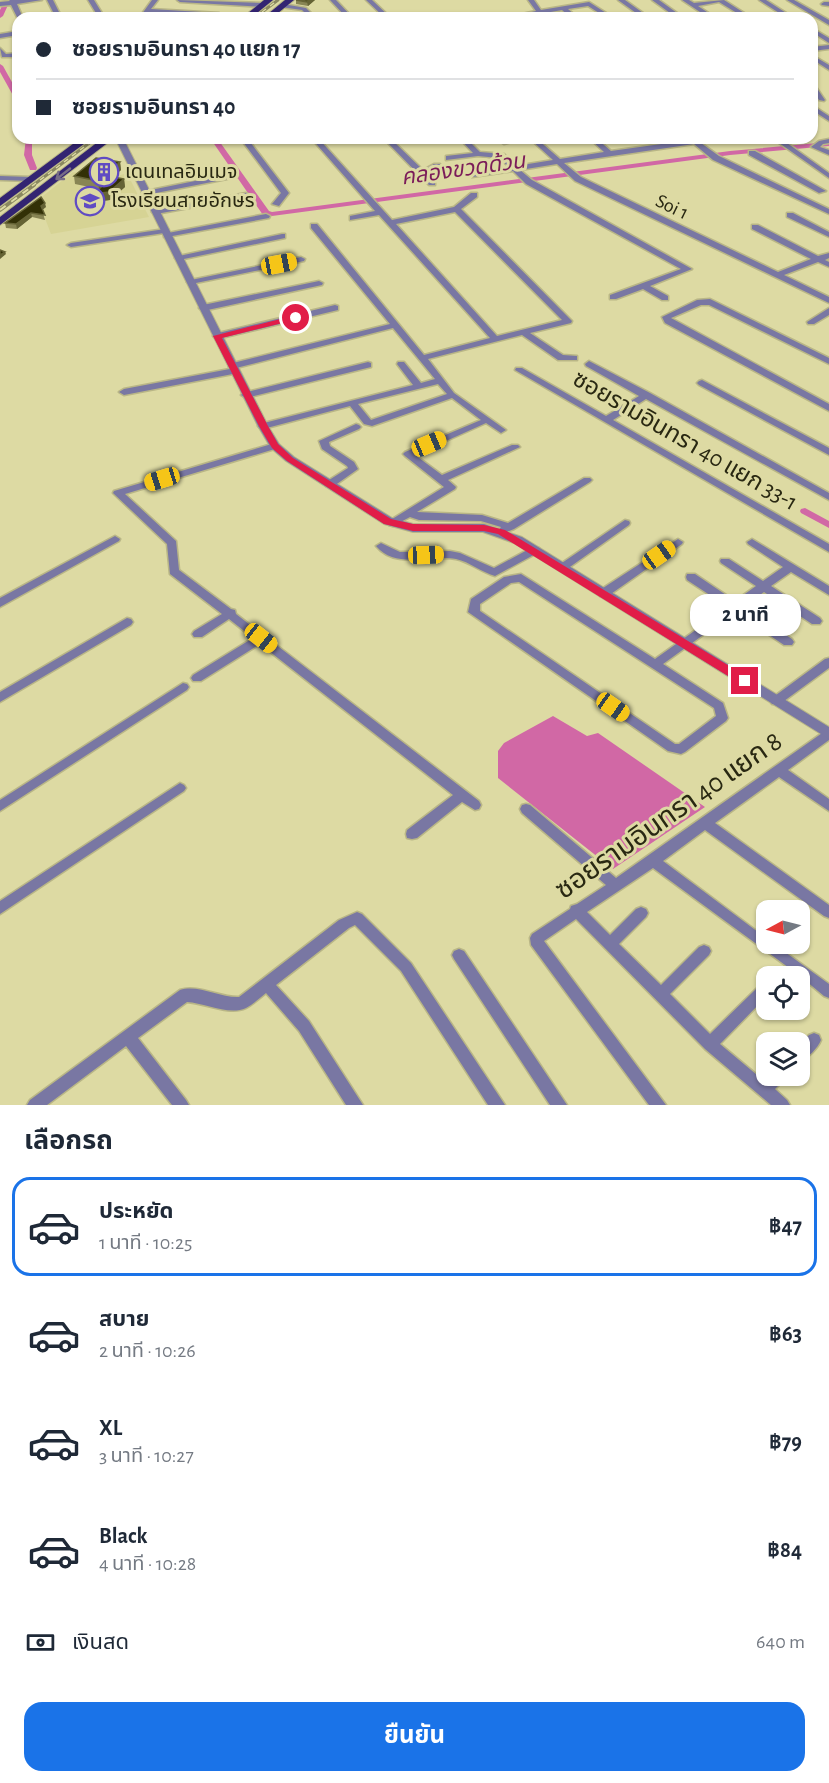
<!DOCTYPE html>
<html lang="th">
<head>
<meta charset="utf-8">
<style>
	body { margin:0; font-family:"Alegreya Sans","Noto Sans Thai",sans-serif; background:#f6f6f7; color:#1f2937; height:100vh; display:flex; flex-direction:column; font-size:22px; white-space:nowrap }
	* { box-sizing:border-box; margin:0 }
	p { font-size:20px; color:#747a83 }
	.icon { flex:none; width:33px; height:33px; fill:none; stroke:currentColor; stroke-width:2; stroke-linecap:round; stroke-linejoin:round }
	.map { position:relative; height:1105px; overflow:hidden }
	.details { display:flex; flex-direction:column; background:#fff; flex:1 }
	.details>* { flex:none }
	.hud { position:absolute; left:12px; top:12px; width:806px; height:132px; border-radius:18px; box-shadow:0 2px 4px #0004; display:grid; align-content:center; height:132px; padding:0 24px; background:#fff }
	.needle { width:39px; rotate:263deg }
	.tools { position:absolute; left:756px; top:900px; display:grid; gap:12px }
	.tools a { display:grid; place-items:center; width:54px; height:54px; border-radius:12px; background:#fff; box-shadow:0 2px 4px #0004; font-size:30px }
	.end { position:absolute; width:27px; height:27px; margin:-14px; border:8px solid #e11d48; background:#fff; box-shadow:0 0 0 3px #fff }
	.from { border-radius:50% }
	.bubble { position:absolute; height:42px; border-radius:18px; background:#fff; box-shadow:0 2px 4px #0004; font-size:20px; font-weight:700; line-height:42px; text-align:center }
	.car { position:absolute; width:18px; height:36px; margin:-18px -9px; border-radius:8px; box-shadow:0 0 4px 2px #0007; background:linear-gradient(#f5c518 24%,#345 0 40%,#f5c518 0 76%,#345 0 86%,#f5c518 0) }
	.hud b { display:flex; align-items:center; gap:21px; height:57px; font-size:22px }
	.hud b+b { border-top:2px solid #e0e1e3 }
	.hud i { width:15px; height:15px; background:#1f2937 }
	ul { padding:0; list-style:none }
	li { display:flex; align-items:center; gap:18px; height:99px; margin:0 12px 9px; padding:0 12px; border:3px solid transparent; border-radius:18px }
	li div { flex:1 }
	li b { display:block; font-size:22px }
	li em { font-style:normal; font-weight:700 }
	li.on { border-color:#1a73e8 }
	li>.icon { width:54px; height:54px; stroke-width:1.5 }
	h2 { padding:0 24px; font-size:27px; line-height:72px }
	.pay { display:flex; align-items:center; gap:15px; height:66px; padding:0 24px; font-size:22px }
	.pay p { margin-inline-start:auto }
	.primary-button { display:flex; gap:12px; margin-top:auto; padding:12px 24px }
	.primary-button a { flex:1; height:69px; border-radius:18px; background:#1a73e8; color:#fff; font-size:24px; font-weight:700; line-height:69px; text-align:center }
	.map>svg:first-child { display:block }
</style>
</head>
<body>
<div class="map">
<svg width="829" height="1105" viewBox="0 0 829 1105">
	<rect width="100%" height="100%" fill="#dddaa3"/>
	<path fill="#d6d394" d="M73,172L108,179L127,173L149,217L51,234L38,200Z"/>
	<path fill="#d168a5" d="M553,716L587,736L598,733L705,807L613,869L498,778V751L504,743Z"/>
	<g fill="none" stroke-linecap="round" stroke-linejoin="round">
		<path fill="#d168a5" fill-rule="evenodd" d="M3,4L8,5L3,16L0,18V10Z
			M0,64L3,66L18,93V101L15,99L0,72Z
			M26,138H32V155L37,168L36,170H30L24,155Z
			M210,138H217L269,211L272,212L730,151L829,142V146L730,155L272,216L263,215Z
			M805,508L829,521V528L801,513L800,511L801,509Z"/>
		<g stroke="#b9b686" stroke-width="3">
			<path id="minor" d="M9,0H42L17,4L23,18L18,19L11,5L0,6V2L10,1Z
				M47,0H53L62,18H56Z
				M88,0H94L105,18H99Z
				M152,0H158L151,9L219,13L222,15L219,17L149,13L145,18H139Z
				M177,0L263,3L266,5L263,7L180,2Z
				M330,0H336L353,18H347Z
				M366,0H372L391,18H385Z
				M528,0H534L541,10L589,2L614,18H607L588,6L568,9L578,18H571L562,10L517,18H504L536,11Z
				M618,0H625L650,18H643Z
				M652,0H659L684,18H677Z
				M682,0H689L694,3L724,0L752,18H745L719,2L698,6L716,18H709Z
				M759,0H766L794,18H787Z
				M787,0H794L829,20V25Z
				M824,2H829V6L822,5L821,4Z
				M283,4L306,8L316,18H310L302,10L281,7V5Z
				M812,28L829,38V43L812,32Z
				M18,31V35L0,38V34Z
				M829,45V49L812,51V47Z
				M0,48L6,54L18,53V57H2Z
				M812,55L829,65V70L812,59Z
				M812,83L814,84L825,100L824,101L819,100L812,89Z
				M812,105L829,116V121L812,110Z
				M240,138H247L289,193L279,206L272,204L281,193Z
				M311,138H318L392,220L454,207L471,193H477V197L461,209L572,321L571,323L530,333L563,355L577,356V360H558L522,335L428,359L454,393L506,430L501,433L486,423L415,455L442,475L512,445H518L520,447L448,480L456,487L455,489L417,512L482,515L508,523L584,478H590L592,480L590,482L514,529L504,533L499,530L501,527L481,521L419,520L410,517L393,526L389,525L388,523L389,521L444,487L405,456L403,454L405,452L481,420L452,398L372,426L364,424L350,406L263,429L260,428L258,426L260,424L413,385L397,364L398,362H404L421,383L435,379L393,328L232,369L229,368V364L390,324L311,228V224H317L424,355L490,338L379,215L350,220V216L375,211ZM455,212L562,320L497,336L396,224ZM438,384L447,394L371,420L358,404Z
				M383,138H390L423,170L434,164H440V168L427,174L435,181V185H429Z
				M459,138H466L480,152L504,154L516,166L553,160L529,138H536L560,159L604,152L589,138H596L611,151L690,140L693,138L697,140L732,138L729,140L701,143L719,156L829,209V214L713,160L694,144L564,163L581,177L778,272L811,259L752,229V225H758L818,256L829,253V258L825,260L829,262V267L818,262L784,275L829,297V303L575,181L557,164L520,170L532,180L692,269L650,286L668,296V300H662L643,289L616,299H610V295L681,269L526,184L513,171L472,177L471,175L475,173L509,167L499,158L478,156L446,160V156L473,153Z
				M514,138H528L504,144L501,142Z
				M772,138H780L829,173V178Z
				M829,139V143L823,144L820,147L829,150V155L811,147L819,141Z
				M749,151H755L826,191L819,193L749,155Z
				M234,173L238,175L237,177L146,195L142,193L146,191Z
				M0,176L31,177L35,179L31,181L0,180Z
				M246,193L250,195L249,197L156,214L152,212L156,210Z
				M787,213H793L829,232V237L787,217Z
				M266,214L270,216L269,218L167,237H164V233L71,247L67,245L71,243L165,229H168V233Z
				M282,234H285V238L179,260L175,258L179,256Z
				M301,257L305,259L304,261L191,284L187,282L191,280Z
				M319,281L323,283L322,285L203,311L199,308L203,305Z
				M710,299L829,358V364L709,305H701L671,318L829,404V411L665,323L662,317L697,300Z
				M335,305L338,306V310L217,339L213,336L214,334Z
				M829,308V315L814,324H808L807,322Z
				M589,361L650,393L829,493V500L646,399L613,420L829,544V552L515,370L516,368H522L606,416L639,396L586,366L585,364Z
				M368,362L371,363V367L246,398L241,395L243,393Z
				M235,368L239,371L238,373L124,395L119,392L124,389Z
				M702,380L829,448V455L699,385L697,383L699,381Z
				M356,424L359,425L361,427L359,429L329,442L330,446L354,462L358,469L334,486H326L325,484L326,482L348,468L347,466L322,449L319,441Z
				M275,443L278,444L280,446L278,448L125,494L176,541L179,570L231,609L235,610L236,614L479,801L481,805L479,809L475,810L462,802L417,838L412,839L407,838L406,834L407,830L453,795L260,644L201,681H193L191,678L193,675L253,638L229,619L202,637H194L192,634L194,631L222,614L170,574L167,544L113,493L114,491Z
				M625,520L629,521L630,523L629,525L567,569H559L558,567L559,565Z
				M115,536L120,539L119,541L0,607V598Z
				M678,539L683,542L682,544L608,596H600L599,593L600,590Z
				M752,539L829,586V595L791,572L771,586L820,618L822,621L820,624H812L764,592L743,607L792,639L794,642L792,645H784L735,612L663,664L723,703L728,718L726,721L685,752L681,754L668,751L468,612L471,599L504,577L521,574L655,659L728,607L687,580L686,577L687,574H695L735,601L756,586L721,563L720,561L721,559H729L763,581L783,567L748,544L747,542ZM519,582L714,708L716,716L679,744H675L480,611V604L511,583Z
				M381,543L400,552L450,551L460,553L494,568L531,548H539L540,550L539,552L495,576C481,572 470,562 456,559C430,554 396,570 376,546Z
				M127,618L131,619L133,622L131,625L0,702V692Z
				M829,658V668L780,704H772L770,701L772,698L825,659Z
				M183,683L187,684L189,687L187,690L0,811V800Z
				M829,729V740L788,770L829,799V811L779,777L715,823L829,905V918L824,916L705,830L663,861L766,938V944H774L829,984V998L824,996L800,976L653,868L587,912L610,935L636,909L641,907L646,909L648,913L646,917L619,944L661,985L699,947L704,945L709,947L711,951L709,955L670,994L710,1034L756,989L761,987L766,989V997L720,1044L763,1080L768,1076H785L783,1081L775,1089L787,1100L790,1105H771L705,1049L576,919L544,941L666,1105H649L531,945L530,938L532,934L570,909L571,906L577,904L606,885L522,813L520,809L522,805L526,804L530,805L616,878L825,731Z
				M180,783L184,785L186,788L184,791L0,914V901Z
				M357,912L362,914L411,963L505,1105H488L401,971L355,925L349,928L276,985L309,1021L363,1105H346L299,1031L266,993C260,998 253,1004 246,1008C229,1016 205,1003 187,1002L138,1038L186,1100L189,1105H172L126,1046L47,1105H27L30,1100L180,990C198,984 220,998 239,997L339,920Z
				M459,949L464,951L567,1105H550L454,959L452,955L454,951Z
				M814,1033L819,1035L821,1040C818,1048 808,1058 800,1061V1044L809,1035Z"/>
		</g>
		<g stroke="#b9b686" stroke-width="2">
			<path id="tertiary" d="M115,138H123L268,426L279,444L294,457L392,518L413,524H484L522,537L829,727V739L514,543L483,532H413L384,524L286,461L271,448L258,426Z"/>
		</g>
		<g stroke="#b9b686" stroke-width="2">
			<path id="primary" d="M264,0H273L251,18H242Z
				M285,0H294L272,18H263Z
				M81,138H92L0,206V198Z
				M103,138H114L0,225V217Z"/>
		</g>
		<use href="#minor" fill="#7977a3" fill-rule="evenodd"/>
		<use href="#tertiary" fill="#7977a3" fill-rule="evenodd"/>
		<use href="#primary" fill="#332472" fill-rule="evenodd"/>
		<g stroke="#8a8860" stroke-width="3">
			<path id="rail-far1" d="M254,18L278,0
				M32,186L96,138"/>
		</g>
		<g stroke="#8a8860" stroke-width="4">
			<path id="rail" d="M0,210L34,185"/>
		</g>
		<use href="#rail-far1" stroke="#dddaa3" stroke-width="1.5" stroke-dasharray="5" stroke-linecap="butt"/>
		<use href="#rail" stroke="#dddaa3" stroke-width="2" stroke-dasharray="7" stroke-linecap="butt"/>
	</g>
	<path fill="#888554" d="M296,0H315L308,6L296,4Z
		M120,162L121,170L100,189L124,179L125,187L110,200L94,202L99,189L75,184L74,176Z
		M46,207L42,210L45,220L32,217L17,229L6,228L5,223Z"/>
	<path fill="#656335" d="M310,0H315L308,6L307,2Z
		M120,162L121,170L99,189L98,181Z
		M124,179L125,187L110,200L94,202L93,194Z
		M45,203L46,207L42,210L41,206Z
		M31,213L32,217L17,229L16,224Z
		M5,252L6,254L0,259V255Z"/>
	<path fill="#323006" stroke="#656335" stroke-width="1.5" d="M296,0H310L307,2Z
		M177,16L213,17L211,18H170Z
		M96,158L120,162L98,181L74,176Z
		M113,177L124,179L109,192L93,194Z
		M41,197L45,203L41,206L45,215L31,213L16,224L5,223Z
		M0,250L5,252L0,255Z"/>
	<defs><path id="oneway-shaft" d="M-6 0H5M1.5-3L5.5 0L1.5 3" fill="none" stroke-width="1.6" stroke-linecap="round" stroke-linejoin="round" transform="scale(1.5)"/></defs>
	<use stroke="#776d86" href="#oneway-shaft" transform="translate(63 174) rotate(142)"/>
	<path fill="#e11d48" d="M296,315L299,319L222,338L268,426L278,444L293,458L391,519L413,524L484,525L505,530L749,678V684H741L498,534L484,531H413L384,524L287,461L272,448L259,426L213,336Z"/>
	<defs>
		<g id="building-ring" transform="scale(1.5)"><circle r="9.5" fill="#dddaa3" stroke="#604bc3" stroke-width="1.5"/><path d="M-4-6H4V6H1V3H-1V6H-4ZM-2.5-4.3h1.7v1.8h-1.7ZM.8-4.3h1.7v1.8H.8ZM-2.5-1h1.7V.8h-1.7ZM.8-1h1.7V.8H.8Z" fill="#604bc3"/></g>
		<g id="school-ring" transform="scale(1.5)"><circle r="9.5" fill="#dddaa3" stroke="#604bc3" stroke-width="1.5"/><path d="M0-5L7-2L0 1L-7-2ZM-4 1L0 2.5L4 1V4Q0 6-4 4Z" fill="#604bc3"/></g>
	</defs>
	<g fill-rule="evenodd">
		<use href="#building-ring" x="104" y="172"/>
		<use href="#school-ring" x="90" y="201"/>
	</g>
	<g text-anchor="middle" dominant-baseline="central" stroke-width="6" stroke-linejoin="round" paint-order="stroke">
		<g font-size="20" fill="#292812" stroke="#dddaa3" text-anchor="start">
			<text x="125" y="172">เดนเทลอิมเมจ</text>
			<text x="111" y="201">โรงเรียนสายอักษร</text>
		</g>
		<g font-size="20" fill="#292812" stroke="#dddaa3">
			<text transform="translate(672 207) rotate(26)">Soi 1</text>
		</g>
		<g font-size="22" font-style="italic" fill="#7b1c59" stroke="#dddaa3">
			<text transform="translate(463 169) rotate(-8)">คลองขวดด้วน</text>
		</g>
		<g font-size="24" fill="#292812" stroke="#dddaa3">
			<text transform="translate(685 441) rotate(30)">ซอยรามอินทรา 40 แยก 33-1</text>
		</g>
		<g font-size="28" fill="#292812" stroke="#dddaa3">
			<text transform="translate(669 816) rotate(-35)">ซอยรามอินทรา 40 แยก 8</text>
		</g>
	</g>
</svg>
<div class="tools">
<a><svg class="needle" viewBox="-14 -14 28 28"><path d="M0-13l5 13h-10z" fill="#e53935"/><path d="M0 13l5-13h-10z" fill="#747a83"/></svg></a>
<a><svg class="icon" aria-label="locate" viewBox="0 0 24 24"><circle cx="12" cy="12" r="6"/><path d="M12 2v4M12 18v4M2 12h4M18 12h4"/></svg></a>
<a><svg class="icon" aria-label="layers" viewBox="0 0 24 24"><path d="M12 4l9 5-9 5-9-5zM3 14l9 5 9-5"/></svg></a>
</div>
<i class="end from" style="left:296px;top:318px"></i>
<i class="end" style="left:745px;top:681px"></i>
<div class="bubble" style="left:690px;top:594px;width:111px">2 นาที</div>
<i class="car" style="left:279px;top:264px;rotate:79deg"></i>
<i class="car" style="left:429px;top:444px;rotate:67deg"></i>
<i class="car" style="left:162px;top:479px;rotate:253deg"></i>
<i class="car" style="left:426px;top:555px;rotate:88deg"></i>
<i class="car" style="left:659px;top:555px;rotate:55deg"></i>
<i class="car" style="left:261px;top:638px;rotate:128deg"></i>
<i class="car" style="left:613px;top:707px;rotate:125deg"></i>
<div class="hud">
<b><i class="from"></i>ซอยรามอินทรา 40 แยก 17</b>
<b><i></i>ซอยรามอินทรา 40</b>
</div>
</div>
<section class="details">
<h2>เลือกรถ</h2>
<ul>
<li class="on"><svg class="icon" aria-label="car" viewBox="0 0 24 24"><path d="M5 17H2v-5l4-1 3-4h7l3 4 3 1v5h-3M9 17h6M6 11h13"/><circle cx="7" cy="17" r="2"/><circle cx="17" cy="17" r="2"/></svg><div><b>ประหยัด</b><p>1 นาที · 10:25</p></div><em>฿47</em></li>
<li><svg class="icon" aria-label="car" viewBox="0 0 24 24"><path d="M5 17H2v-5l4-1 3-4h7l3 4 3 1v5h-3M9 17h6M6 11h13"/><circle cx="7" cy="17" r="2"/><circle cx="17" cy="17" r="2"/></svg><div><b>สบาย</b><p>2 นาที · 10:26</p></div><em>฿63</em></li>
<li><svg class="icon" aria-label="car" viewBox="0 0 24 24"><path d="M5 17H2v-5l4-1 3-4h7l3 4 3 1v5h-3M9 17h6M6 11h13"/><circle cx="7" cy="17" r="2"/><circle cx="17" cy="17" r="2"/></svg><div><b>XL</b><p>3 นาที · 10:27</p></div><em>฿79</em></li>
<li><svg class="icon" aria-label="car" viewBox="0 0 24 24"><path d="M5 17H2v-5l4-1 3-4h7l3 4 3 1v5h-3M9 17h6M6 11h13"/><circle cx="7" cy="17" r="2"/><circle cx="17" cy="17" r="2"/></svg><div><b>Black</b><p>4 นาที · 10:28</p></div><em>฿84</em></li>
</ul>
<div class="pay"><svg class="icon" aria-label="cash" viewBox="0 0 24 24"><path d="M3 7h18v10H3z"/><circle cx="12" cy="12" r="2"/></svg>เงินสด<p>640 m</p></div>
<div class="primary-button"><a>ยืนยัน</a></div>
</section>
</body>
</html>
